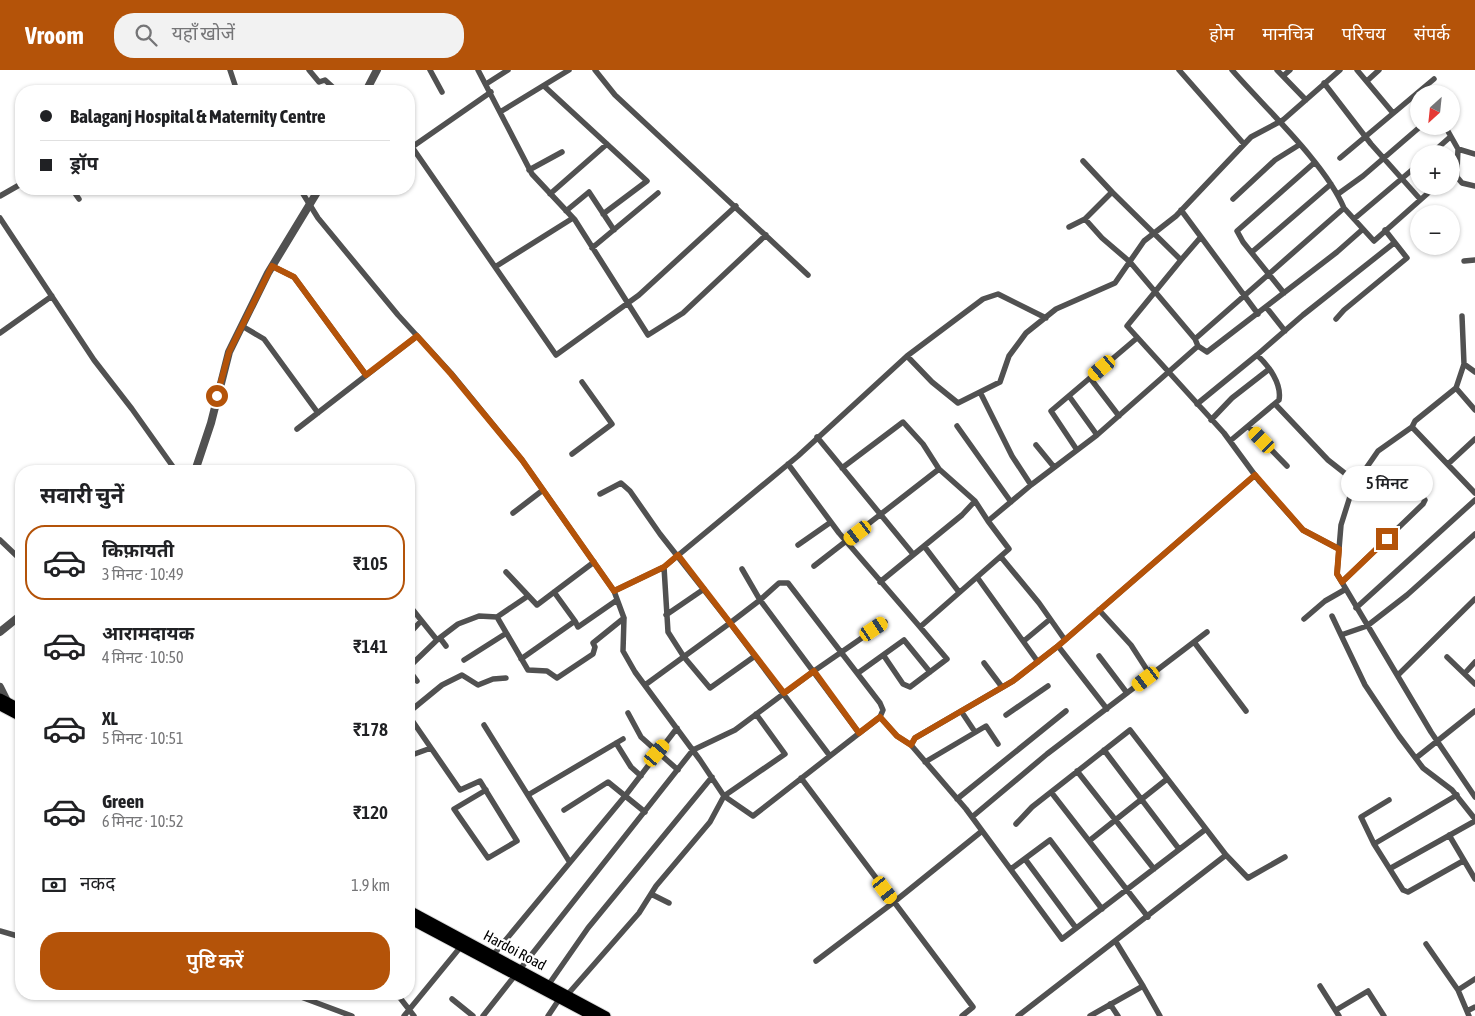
<!DOCTYPE html>
<html lang="hi">
<head>
<meta charset="utf-8">
<style>
	body { margin:0; font-family:"Asap Condensed","Noto Sans Devanagari",sans-serif; background:#f2f2f2; color:#202124; height:100vh; display:flex; flex-direction:column; font-size:19px; white-space:nowrap }
	* { box-sizing:border-box; margin:0 }
	p { font-size:16px; color:#757577 }
	.icon { flex:none; width:28px; height:28px; fill:none; stroke:currentColor; stroke-width:2; stroke-linecap:round; stroke-linejoin:round }
	.map { position:relative; flex:1; overflow:hidden }
	.side { position:absolute; left:15px; top:395px; width:400px; height:535px; display:flex; flex-direction:column; background:#fff; border-radius:20px; box-shadow:0 1px 4px #0004 }
	.side>* { flex:none }
	.guide { position:absolute; left:15px; top:15px; width:400px; height:110px; border-radius:20px; box-shadow:0 1px 4px #0004; display:grid; align-content:center; height:110px; padding:0 25px; background:#fff }
	.needle { width:32px; rotate:207deg }
	.fabs { position:absolute; left:1410px; top:15px; display:grid; gap:10px }
	.fabs a { display:grid; place-items:center; width:50px; height:50px; border-radius:50%; background:#fff; box-shadow:0 1px 4px #0004; font-size:25px }
	.end { position:absolute; width:22px; height:22px; margin:-11px; border:6px solid #b45309; background:#fff; box-shadow:0 0 0 2px #fff }
	.from { border-radius:50% }
	.bubble { position:absolute; height:35px; border-radius:18px; background:#fff; box-shadow:0 1px 4px #0004; font-size:16px; font-weight:600; line-height:35px; text-align:center }
	.car { position:absolute; width:15px; height:30px; margin:-15px -8px; border-radius:6px; box-shadow:0 0 4px 1px #0007; background:linear-gradient(#f5c518 24%,#345 0 40%,#f5c518 0 76%,#345 0 86%,#f5c518 0) }
	.guide b { display:flex; align-items:center; gap:18px; height:48px; font-size:19px }
	.guide b+b { border-top:1px solid #e0e0e0 }
	.guide i { width:12px; height:12px; background:#202124 }
	ul { padding:0; list-style:none }
	li { display:flex; align-items:center; gap:15px; height:75px; margin:0 10px 8px; padding:0 15px; border:2px solid transparent; border-radius:20px }
	li div { flex:1 }
	li b { display:block; font-size:19px }
	li em { font-style:normal; font-weight:600 }
	li.on { border-color:#b45309 }
	li>.icon { width:45px; height:45px; stroke-width:1.5 }
	h2 { padding:0 25px; font-size:22px; line-height:60px }
	.pay { display:flex; align-items:center; gap:12px; height:55px; padding:0 25px; font-size:19px }
	.pay p { margin-inline-start:auto }
	.action { display:flex; gap:10px; margin-top:auto; padding:10px 25px }
	.action a { flex:1; height:58px; border-radius:20px; background:#b45309; color:#fff; font-size:20px; font-weight:600; line-height:58px; text-align:center }
	header { display:flex; align-items:center; gap:30px; box-sizing:border-box; height:70px; padding:0 25px; background:#b45309; color:#fff }
	header strong { font-size:24px }
	nav { display:flex; gap:28px; margin-inline-start:auto; font-size:18px }
	.search { width:350px; height:45px; background:#f2f2f2; display:flex; align-items:center; gap:12px; box-sizing:border-box; padding:0 18px; border-radius:20px; color:#757577; font-size:19px }
	.map>svg:first-child { display:block }
</style>
</head>
<body>
<header>
<strong>Vroom</strong>
<div class="search"><svg class="icon" aria-label="search" viewBox="0 0 24 24"><circle cx="10" cy="10" r="6"/><path d="M15 15l6 6"/></svg>यहाँ खोजें</div>
<nav><a>होम</a><a>मानचित्र</a><a>परिचय</a><a>संपर्क</a></nav>
</header>
<div class="map">
<svg width="1475" height="946" viewBox="0 0 1475 946">
	<rect width="100%" height="100%" fill="#fff"/>
	<g fill="none" stroke-linecap="round" stroke-linejoin="round">
		<g stroke="#dbdbdb" stroke-width="11">
			<path id="primary" d="M0,628L21,639
				M0,636L21,647
				M409,840L606,946
				M409,849L592,946"/>
		</g>
		<path stroke="#515151" stroke-width="5.5" d="M230,0L237,21
			M309,0L319,12L325,10L337,21
			M430,0L442,22
			M478,0L532,104L575,150L648,265L683,243L766,165
			M595,0L615,25L808,205
			M1179,0L1244,74
			M1232,0C1265,38 1325,93 1344,138
			M1277,0L1306,30
			M1357,0L1393,43
			M1283,6L1290,0
			M1367,11L1379,0
			M1324,13L1371,74L1420,129
			M486,14L508,0
			M544,16L647,111L603,144
			M491,22L412,77L556,285L639,225L736,136
			M500,42L569,0
			M1445,56L1458,79L1475,84
			M1431,84L1449,68
			M1340,88L1434,9
			M1083,91L1112,122
			M529,100L562,82
			M1457,101L1458,79
			M1451,105L1457,101V107L1462,113L1475,116
			M72,119L79,129
			M300,119L318,148L398,245L451,303L522,390L614,521L624,548L623,581L635,602L700,690L724,726L753,746L880,647L897,666L911,675L966,739L1062,869L1206,759
			M550,124L607,74
			M1338,124L1363,106L1421,56
			M0,126L21,114
			M1233,129L1275,90L1299,75
			M1181,140L1258,244
			M566,141L589,122L614,160
			M0,148L94,290L132,339L176,401
			M1085,149L1102,168L1130,192L1195,269L1198,276L1207,282L1337,182L1363,159
			M1354,149L1419,94
			M1069,157L1085,149L1112,122L1181,190L1127,256L1224,363L1260,412L1303,460L1339,479L1337,504L1431,662L1475,727
			M592,178L658,123
			M1252,182L1331,114
			M1181,190L1200,168
			M1464,191L1475,190
			M272,196L294,207L366,305
			M495,197L573,148
			M1284,223L1243,172L1237,161L1314,93
			M1266,237L1285,261
			M1336,249L1344,240L1407,188L1385,160
			M242,256L264,269L318,343
			M0,263L52,226
			M1195,269L1344,138L1374,171L1436,116
			M907,286L932,312L958,333L1000,312L1009,286L1026,263L1056,239L1115,213L1144,171L1176,146L1251,67L1283,50L1340,0
			M1464,294L1475,302
			M1090,308L1119,346
			M1456,318L1475,340
			M980,322L1012,386L1031,415
			M1069,326L1097,365
			M1197,334L1257,285L1303,245L1394,173
			M1276,335L1328,390L1356,412
			M1211,350L1232,328L1268,300
			M957,356L1011,432
			M1249,357L1287,396
			M1412,357L1415,351L1456,318L1464,294L1462,246
			M297,359L417,266
			M817,367L913,484
			M1230,371L1279,330C1282,314 1269,296 1257,285
			M1036,375L1054,397
			M1077,380L1051,341L1137,268
			M572,384L612,354L582,312
			M788,394L839,463L920,557L1009,479L988,451L1031,415L1097,365L1198,276
			M1448,394L1475,369
			M842,398L903,352L923,374L939,399L975,431L988,451
			M600,424L621,413L630,421L660,464L730,553L760,530L859,663
			M513,443L543,420
			M1475,464L1407,525L1367,556L1341,565L1365,615L1399,666L1423,698L1452,720L1475,749
			M0,470L21,490
			M798,475L831,452
			M924,476L959,522
			M1339,479L1341,455L1353,417L1378,381L1412,357L1475,423
			M1001,487L1039,533L1065,570
			M814,496L939,399
			M664,497L668,562L684,587L710,618L755,586
			M742,499L760,530L779,513H788L880,633L883,640L880,647
			M506,502L537,535L594,492
			M977,507L1038,592
			M880,512L962,445L975,431
			M1342,512L1423,434L1425,430L1401,402
			M614,521L664,497L798,386L907,286L983,229L998,224L1046,248
			M554,522L575,551
			M409,535L437,570
			M1356,538L1475,430
			M1099,540L1131,575L1151,606
			M666,545L704,519
			M1332,546L1341,565
			M497,547L528,600L547,601L557,608L593,584L595,577L593,573L624,548
			M1304,549L1325,531L1346,519
			M409,564L421,551
			M440,568L446,576
			M1025,570L1049,550
			M1194,572L1246,641
			M1058,576L1107,639
			M884,586L903,614L910,617L947,589L920,557
			M1099,586L1127,623
			M1447,587L1475,614
			M521,589L575,551L578,557L617,530
			M464,590L505,564
			M984,593L1002,617
			M409,597L437,570L458,554L479,546L497,547L528,526
			M409,600L417,611
			M858,603L904,570L930,602
			M1465,603L1475,592
			M1398,605L1475,529
			M645,615L730,553L830,686
			M961,641L975,662
			M409,642L442,615L462,605L478,615L493,609L506,608
			M628,643L641,667L678,700
			M1006,645L1048,616
			M409,646L460,720L480,711L517,771L488,788L454,739L486,720
			M484,655L569,791
			M616,673L631,697L641,706
			M911,675L915,668L1013,611L1058,576L1255,405
			M1104,680L1179,779
			M409,686L431,678
			M1416,688L1475,641
			M925,692L986,656L998,674
			M1077,701L1154,799
			M801,708L973,937L962,946
			M1051,722L1148,847
			M528,725L623,669
			M957,729L1066,641
			M1389,730L1361,747L1374,774L1403,820L1408,822L1463,791
			M564,740L608,712L645,742
			M972,747L1047,684L1207,562
			M1016,754L1032,737L1130,660L1226,785L1248,808L1285,787
			M1449,765L1475,809
			M1089,771L1167,709
			M1374,774L1457,725
			M1025,789L1076,858
			M1391,798L1475,751
			M1011,799L1050,770L1102,839
			M651,824L669,833
			M0,861L21,867
			M1116,872L1143,916
			M1426,874L1458,920
			M494,884L625,726L677,658
			M816,891L894,832L982,761
			M549,914L588,858L712,707
			M1320,916L1339,946
			M285,924L301,927L352,946
			M397,924L414,946
			M452,929L473,946
			M1110,934L1118,946
			M1336,940L1368,921L1384,946
			M1467,941L1475,937
			M404,946L463,874
			M483,946L693,680L735,660L814,601L885,552
			M548,946L560,928L568,924L639,843L656,816L710,752L724,726L785,684L756,644
			M1018,946L1226,785
			M1090,946L1143,916L1160,946
			M1469,946L1458,920L1475,909"/>
		<path stroke="#515151" stroke-width="8" d="M366,21L377,0
			M195,401L211,353L229,282L268,203L319,119
			M0,562L21,545
			M0,617L7,631L6,634"/>
		<use href="#primary" stroke="#000" stroke-width="9"/>
	</g>
	<g fill="none" stroke-linecap="round" stroke-linejoin="round">
		<path stroke="#b45309" stroke-width="6" d="M217,326L229,282L272,196L294,207L366,305L417,266L451,304L522,390L614,521L664,497L678,485L784,623L814,601L859,663L880,647L897,666L911,675L915,668L1013,611L1058,576L1255,405L1303,460L1339,479L1337,504L1342,512L1387,469"/>
	</g>
	<g text-anchor="middle" dominant-baseline="central" stroke-width="4.5" stroke-linejoin="round" paint-order="stroke">
		<g font-size="15" fill="#000" stroke="#fff">
			<text transform="translate(515 880) rotate(28)">Hardoi Road</text>
		</g>
	</g>
</svg>
<div class="fabs">
<a><svg class="needle" viewBox="-14 -14 28 28"><path d="M0-13l5 13h-10z" fill="#e53935"/><path d="M0 13l5-13h-10z" fill="#757577"/></svg></a>
<a>+</a>
<a>−</a>
</div>
<i class="end from" style="left:217px;top:326px"></i>
<i class="end" style="left:1387px;top:469px"></i>
<div class="bubble" style="left:1341px;top:396px;width:92px">5 मिनट</div>
<i class="car" style="left:1102px;top:298px;rotate:230deg"></i>
<i class="car" style="left:1262px;top:370px;rotate:316deg"></i>
<i class="car" style="left:858px;top:463px;rotate:233deg"></i>
<i class="car" style="left:874px;top:559px;rotate:56deg"></i>
<i class="car" style="left:1146px;top:609px;rotate:233deg"></i>
<i class="car" style="left:657px;top:683px;rotate:40deg"></i>
<i class="car" style="left:885px;top:820px;rotate:143deg"></i>
<div class="guide">
<b><i class="from"></i>Balaganj Hospital &amp; Maternity Centre</b>
<b><i></i>ड्रॉप</b>
</div>
<section class="side">
<h2>सवारी चुनें</h2>
<ul>
<li class="on"><svg class="icon" aria-label="car" viewBox="0 0 24 24"><path d="M5 17H2v-5l4-1 3-4h7l3 4 3 1v5h-3M9 17h6M6 11h13"/><circle cx="7" cy="17" r="2"/><circle cx="17" cy="17" r="2"/></svg><div><b>किफ़ायती</b><p>3 मिनट · 10:49</p></div><em>₹105</em></li>
<li><svg class="icon" aria-label="car" viewBox="0 0 24 24"><path d="M5 17H2v-5l4-1 3-4h7l3 4 3 1v5h-3M9 17h6M6 11h13"/><circle cx="7" cy="17" r="2"/><circle cx="17" cy="17" r="2"/></svg><div><b>आरामदायक</b><p>4 मिनट · 10:50</p></div><em>₹141</em></li>
<li><svg class="icon" aria-label="car" viewBox="0 0 24 24"><path d="M5 17H2v-5l4-1 3-4h7l3 4 3 1v5h-3M9 17h6M6 11h13"/><circle cx="7" cy="17" r="2"/><circle cx="17" cy="17" r="2"/></svg><div><b>XL</b><p>5 मिनट · 10:51</p></div><em>₹178</em></li>
<li><svg class="icon" aria-label="car" viewBox="0 0 24 24"><path d="M5 17H2v-5l4-1 3-4h7l3 4 3 1v5h-3M9 17h6M6 11h13"/><circle cx="7" cy="17" r="2"/><circle cx="17" cy="17" r="2"/></svg><div><b>Green</b><p>6 मिनट · 10:52</p></div><em>₹120</em></li>
</ul>
<div class="pay"><svg class="icon" aria-label="cash" viewBox="0 0 24 24"><path d="M3 7h18v10H3z"/><circle cx="12" cy="12" r="2"/></svg>नकद<p>1.9 km</p></div>
<div class="action"><a>पुष्टि करें</a></div>
</section>
</div>
</body>
</html>
